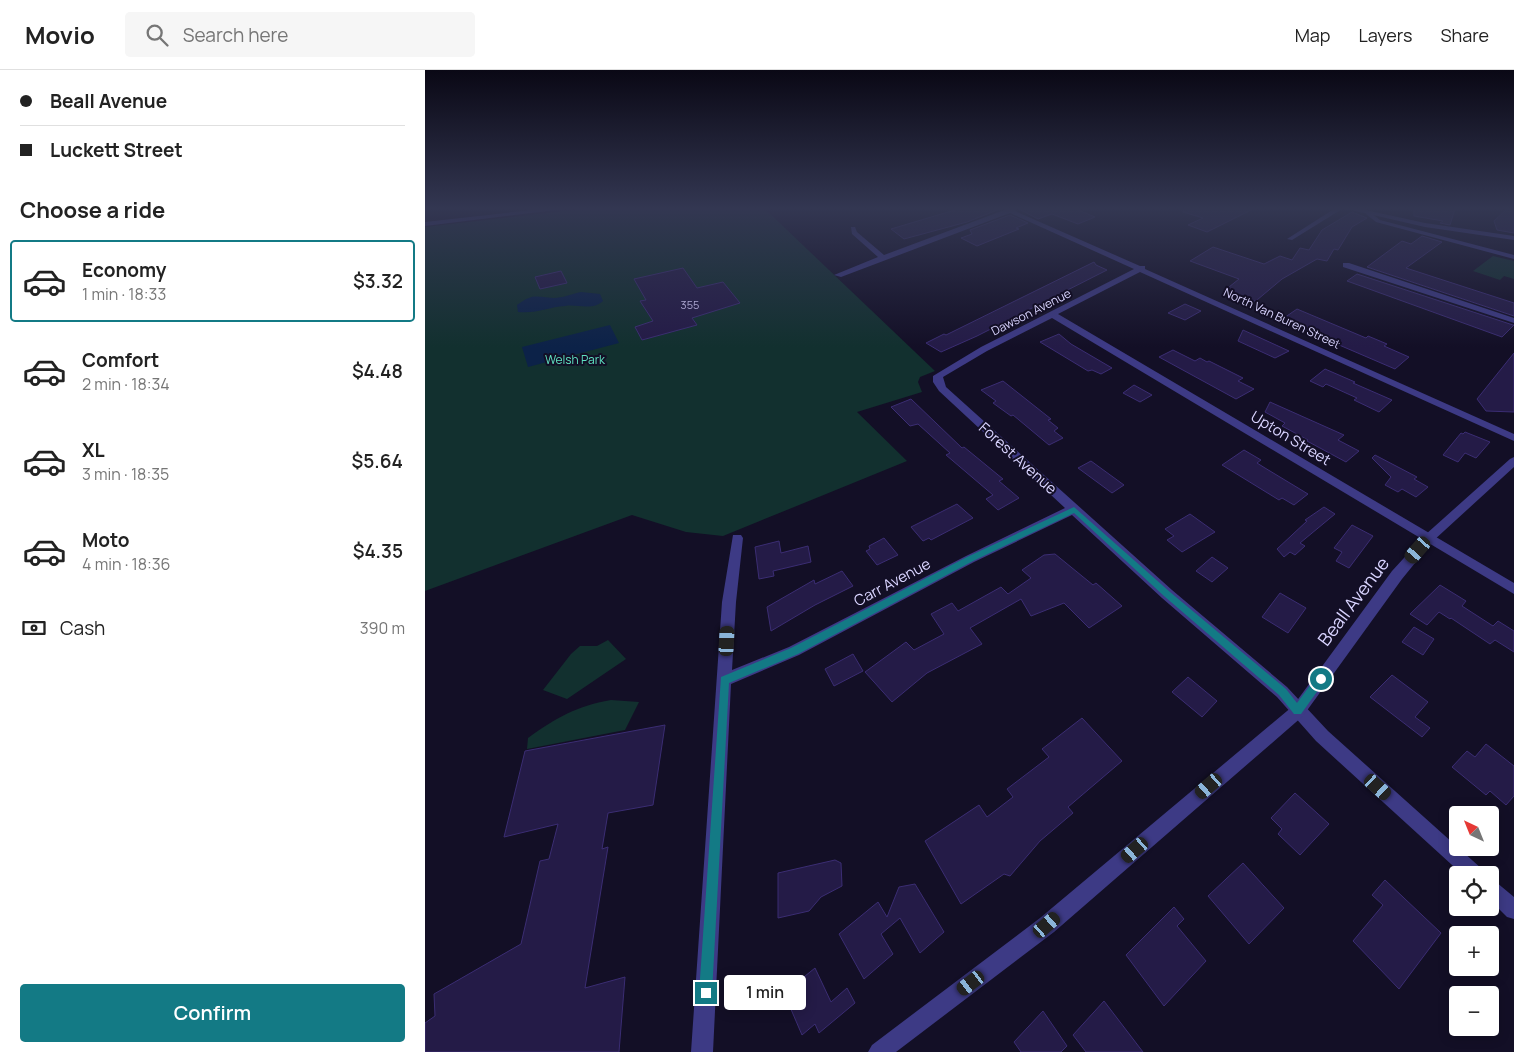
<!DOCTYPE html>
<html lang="en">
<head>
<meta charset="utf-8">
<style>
	body { margin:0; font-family:Manrope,sans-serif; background:#f6f6f6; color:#222; height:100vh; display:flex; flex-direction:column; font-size:19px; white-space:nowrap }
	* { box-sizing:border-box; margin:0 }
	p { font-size:16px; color:#767676 }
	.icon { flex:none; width:28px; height:28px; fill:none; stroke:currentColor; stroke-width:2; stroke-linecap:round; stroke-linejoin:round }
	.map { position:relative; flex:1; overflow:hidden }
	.panel { display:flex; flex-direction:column; background:#fff; width:425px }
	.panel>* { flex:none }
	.hud { display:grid; align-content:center; height:110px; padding:0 20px; background:#fff }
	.needle { width:32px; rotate:317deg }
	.buttons { position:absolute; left:1024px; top:736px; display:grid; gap:10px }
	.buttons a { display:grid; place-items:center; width:50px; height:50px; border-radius:5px; background:#fff; box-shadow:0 2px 12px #0003; font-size:25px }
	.end { position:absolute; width:22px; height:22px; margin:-11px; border:6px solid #137a85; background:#fff; box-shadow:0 0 0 2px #fff }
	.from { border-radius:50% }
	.bubble { position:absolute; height:35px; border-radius:5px; background:#fff; box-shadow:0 2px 12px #0003; font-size:16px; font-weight:600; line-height:35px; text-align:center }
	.car { position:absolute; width:15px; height:30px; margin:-15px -8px; border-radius:6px; box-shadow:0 0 4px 1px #0007; background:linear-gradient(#222 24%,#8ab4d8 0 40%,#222 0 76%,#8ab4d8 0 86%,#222 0) }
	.hud b { display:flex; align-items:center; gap:18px; height:48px; font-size:19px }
	.hud b+b { border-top:1px solid #e0e0e0 }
	.hud i { width:12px; height:12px; background:#222 }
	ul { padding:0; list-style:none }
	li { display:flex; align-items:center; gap:15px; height:82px; margin:0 10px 8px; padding:0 10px; border:2px solid transparent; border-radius:5px }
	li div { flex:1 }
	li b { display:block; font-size:19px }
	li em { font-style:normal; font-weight:600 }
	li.selected { border-color:#137a85 }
	li>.icon { width:45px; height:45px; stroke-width:1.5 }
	h2 { padding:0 20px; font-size:22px; line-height:60px }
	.pay { display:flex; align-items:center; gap:12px; height:55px; padding:0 20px; font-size:19px }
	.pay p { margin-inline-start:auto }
	.primary-button { display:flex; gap:10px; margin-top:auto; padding:10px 20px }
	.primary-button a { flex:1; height:58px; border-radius:5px; background:#137a85; color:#fff; font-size:20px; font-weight:600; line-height:58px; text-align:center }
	header { display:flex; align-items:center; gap:30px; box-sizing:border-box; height:70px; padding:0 25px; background:#fff; border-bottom:1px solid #e0e0e0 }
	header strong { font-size:24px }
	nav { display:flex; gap:28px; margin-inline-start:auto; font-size:18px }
	.search { width:350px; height:45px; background:#f6f6f6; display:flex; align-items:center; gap:12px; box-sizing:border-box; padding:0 18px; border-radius:5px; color:#767676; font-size:19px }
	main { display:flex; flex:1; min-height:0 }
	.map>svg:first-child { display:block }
</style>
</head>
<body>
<header>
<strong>Movio</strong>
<div class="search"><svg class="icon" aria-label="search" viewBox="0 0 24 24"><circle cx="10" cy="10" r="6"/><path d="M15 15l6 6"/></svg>Search here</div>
<nav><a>Map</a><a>Layers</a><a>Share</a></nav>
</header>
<main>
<section class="panel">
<div class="hud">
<b><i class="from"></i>Beall Avenue</b>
<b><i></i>Luckett Street</b>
</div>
<h2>Choose a ride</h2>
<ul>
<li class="selected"><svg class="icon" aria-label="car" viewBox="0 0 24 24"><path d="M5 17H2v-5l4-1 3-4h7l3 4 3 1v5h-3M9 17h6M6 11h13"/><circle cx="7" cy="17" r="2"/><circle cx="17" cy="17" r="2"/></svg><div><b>Economy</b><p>1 min · 18:33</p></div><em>$3.32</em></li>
<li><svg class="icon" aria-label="car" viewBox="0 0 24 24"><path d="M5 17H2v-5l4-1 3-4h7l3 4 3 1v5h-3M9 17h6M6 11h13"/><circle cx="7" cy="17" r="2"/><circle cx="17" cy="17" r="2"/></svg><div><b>Comfort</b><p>2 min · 18:34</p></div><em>$4.48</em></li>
<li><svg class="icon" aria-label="car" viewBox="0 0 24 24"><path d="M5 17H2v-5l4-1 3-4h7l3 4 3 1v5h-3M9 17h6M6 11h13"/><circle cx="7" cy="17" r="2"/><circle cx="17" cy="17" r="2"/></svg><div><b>XL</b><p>3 min · 18:35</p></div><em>$5.64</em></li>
<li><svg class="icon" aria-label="car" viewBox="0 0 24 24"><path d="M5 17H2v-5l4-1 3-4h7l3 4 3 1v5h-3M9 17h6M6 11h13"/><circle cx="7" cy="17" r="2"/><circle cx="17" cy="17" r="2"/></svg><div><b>Moto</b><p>4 min · 18:36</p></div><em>$4.35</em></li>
</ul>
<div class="pay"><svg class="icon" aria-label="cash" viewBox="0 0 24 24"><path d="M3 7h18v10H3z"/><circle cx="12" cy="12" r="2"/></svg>Cash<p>390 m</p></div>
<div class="primary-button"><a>Confirm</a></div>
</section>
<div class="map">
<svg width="1089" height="982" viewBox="0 0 1089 982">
	<rect width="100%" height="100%" fill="#130f26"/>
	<path fill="#12302f" d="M156,139H340L510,301L495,307L493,312L497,322L432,342L482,391L298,466L261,462L207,445L0,521V157Z
		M1068,186L1089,191V209L1079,206L1075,210L1048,201Z
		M183,570L201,589L142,629L118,620L146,584L155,576H172Z
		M186,630L214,632L200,660L102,679L103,668C131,648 151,636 186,630Z"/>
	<path fill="#0c2248" d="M156,222L175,224L178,231C167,241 153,234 140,236C123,237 112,244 93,242L92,235C109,223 109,227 129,228C137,228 147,224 156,222Z
		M185,255L194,273L103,297L97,277Z"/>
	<path fill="#241b47" stroke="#3b2d73" d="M533,139H575L542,152L479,169L466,159Z
		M594,139H651L670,147L653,154L627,144L613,149Z
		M759,139H828L782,162L763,155L778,148L758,142Z
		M989,139H1030L1025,155L1015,153L1018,151L989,146Z
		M1082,139H1089V163L1072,160L1069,151Z
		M927,142L942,148L927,157L913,180L909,179L902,191L892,189L857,209L832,230L824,233L799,221L814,209L765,191L788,177L839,194L855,186L867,190L875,178L884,180L897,160Z
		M585,145L603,153L591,158L594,159L552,176L536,168L547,164L545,160Z
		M997,166L1017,172L981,198L1089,233V246L942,197L977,171L986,174Z
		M669,192L671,195L682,200L552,266L516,282L501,273L519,264L521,265Z
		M258,198L272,218L298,212L315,233L267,248L272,255L217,270L210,257L228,251L215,231L221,230L209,209Z
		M136,201L142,213L115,219L110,207Z
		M932,204L1088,255H1089L1077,267L922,211Z
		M760,234L776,241L760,250L743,243Z
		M872,239L941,268L943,266L962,274L959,276L984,287L970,299L856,250Z
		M818,260L864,281L850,288L813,271Z
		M634,264L646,274L687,298L676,304L667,300L663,301L615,272Z
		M748,280L770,291L775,288L782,292L784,291L818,308L813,311L829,319L811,329L734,287Z
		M1089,283V342L1061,341L1052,329Z
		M900,299L930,312L928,313L967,330L954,342L929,330L932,328L901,314L898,317L885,311Z
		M578,311L626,349L623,350L633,358L629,361L638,368L624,375L588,345L586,346L568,333L571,331L556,320Z
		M709,315L727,325L715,332L698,323Z
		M486,329L537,378L539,377L578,409L574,411L594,428L573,440L561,429L568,425L521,385L525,383L493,354L485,356L466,337Z
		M845,332L919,365L913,370L934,381L921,392L882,371L883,370L857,356L860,353L840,342Z
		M1040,362L1065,372L1051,388L1040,383L1033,392L1018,385L1036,363L1038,364Z
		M819,380L836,390L832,393L840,398L883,424L869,435L857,428L854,430L797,395Z
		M950,385L992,407L989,409L1003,417L991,427L977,419L973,422L960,415L966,407L947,388Z
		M666,391L699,415L687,423L653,398Z
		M532,434L548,448L506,470L504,468L498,471L486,457Z
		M899,437L910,444L875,473L880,476L870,485L865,482L859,487L852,479L882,451L880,450Z
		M765,444L790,462L757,482L742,470L749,466L740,459Z
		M927,455L948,466L924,498L911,491L917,482L909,478Z
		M459,468L473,485L452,495L441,481L445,479L444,476Z
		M354,471L356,483L383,476L386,492L348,501L349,506L334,509L330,477Z
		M630,484L668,515L671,513L697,536L664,558L639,533L606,546L596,529L545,558L557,574L502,603L467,632L440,602L481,572L489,580L519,564L506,544L527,533L533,541L576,517L583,524L606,508L597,500L619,485Z
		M787,487L803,498L787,512L771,501Z
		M417,501L428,516L390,535L346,561L342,537L389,510L390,514Z
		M1015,515L1041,531L1037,536L1068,556L1073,551L1089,561V582L1070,570L1065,574L1026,548L1025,549L1014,542L1002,555L985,544Z
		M855,523L881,538L863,563L837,547Z
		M989,557L1009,569L998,585L977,572Z
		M428,584L438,601L409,616L400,599Z
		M967,605L1003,632L990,647L1005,658L997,667L945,627Z
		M763,607L792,631L777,647L747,622Z
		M657,648L697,691L643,737L648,743L615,771L585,806L579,804L536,834L500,771L554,735L562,747L588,727L582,719L624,687L617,679Z
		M240,655L228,735L183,743L177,779L183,777L160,918L200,907L194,982H0V953L10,946L9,924L96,874L115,791L124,789L133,754L79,767L100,681Z
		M1061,674L1089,696V726L1081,735L1065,721L1061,725L1027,697L1042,681L1050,687Z
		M870,723L904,754L875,785L853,764L857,759L846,748Z
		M410,790L416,793L417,816L396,827L384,841L353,848V803Z
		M818,793L859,838L824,874L783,826Z
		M960,810L1016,863L974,919L928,871L958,835L947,825Z
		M490,814L519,862L495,883L475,848L456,864L468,884L439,909L414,864L453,832L462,847L474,817Z
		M749,837L759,849L752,856L781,891L739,936L701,885Z
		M390,898L406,932L422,918L430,933L394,963L390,954L377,965L359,923Z
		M679,931L718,982H661L648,965Z
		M618,941L642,976L636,982H596L589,972Z"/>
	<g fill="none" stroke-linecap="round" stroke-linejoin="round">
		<path fill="#3d3a85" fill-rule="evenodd" d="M582,139H592L590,141L715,196H720V199L1089,364V371L715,202L633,244L1089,513V524L627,248L562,281L518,307L521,317L747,520L862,617L903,661L1057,799L1060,805H1038L891,671L852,627L737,528L647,445L549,492L374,585L306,614L288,982H266L297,532L308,465H316L318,468L311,532L307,600L364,577L541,486L640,438L514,321L508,312V306L556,277L709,199L585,143L416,207L409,205L453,187L427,164L426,157H430L432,162L459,185Z
			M909,139H917L867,170L862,169Z
			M941,142H945L955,150L1089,185V189L951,152L941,144Z
			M918,193H924L1089,248V253L918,197Z
			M1065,809L1071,812L1089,827V849L1082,847L1065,830Z"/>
		<path fill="#3d3a85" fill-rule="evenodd" d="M115,139H139L0,156V152Z
			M922,139H936L1000,153L1089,166V170L1000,157Z
			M1089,387V397L1008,471L977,509L878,646L629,862L471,982H443L447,975L615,848L868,636L967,501L1000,465L1085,389Z"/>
	</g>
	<linearGradient id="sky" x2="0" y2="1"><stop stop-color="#0a0815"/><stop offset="0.5" stop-color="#333752"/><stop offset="1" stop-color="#333752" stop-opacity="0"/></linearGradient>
	<rect width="1089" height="277" fill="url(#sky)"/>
	<path fill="#137a85" d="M649,437L745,522L861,619L872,633L892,606H899V612L876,644H869L854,625L739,526L649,443L548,491L373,584L304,613L287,923L285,928L281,930L276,928L274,923L296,607L366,578L542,487Z"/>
	<g text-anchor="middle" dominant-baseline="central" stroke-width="4" stroke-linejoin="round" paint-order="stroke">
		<g font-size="11" fill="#aca6d1">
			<text x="265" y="234">355</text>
		</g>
		<g font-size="12" fill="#d9d4ff" stroke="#130f26">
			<text transform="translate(606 242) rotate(-27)">Dawson Avenue</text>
			<text transform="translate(857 248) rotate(25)">North Van Buren Street</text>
		</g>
		<g font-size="12" fill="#5fe0c0" stroke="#130f26">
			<text x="150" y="289">Welsh Park</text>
		</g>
		<g font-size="15" fill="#d9d4ff" stroke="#130f26">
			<text transform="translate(866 368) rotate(31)">Upton Street</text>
			<text transform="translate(593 388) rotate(42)">Forest Avenue</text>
			<text transform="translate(467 512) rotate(-28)">Carr Avenue</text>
		</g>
		<g font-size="18" fill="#d9d4ff" stroke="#130f26">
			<text transform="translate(928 531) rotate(-53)">Beall Avenue</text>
		</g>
	</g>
</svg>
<div class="buttons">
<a><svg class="needle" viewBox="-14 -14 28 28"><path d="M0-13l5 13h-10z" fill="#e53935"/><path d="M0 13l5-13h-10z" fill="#767676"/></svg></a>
<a><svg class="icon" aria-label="locate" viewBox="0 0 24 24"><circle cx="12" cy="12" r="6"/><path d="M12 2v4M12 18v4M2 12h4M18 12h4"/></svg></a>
<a>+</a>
<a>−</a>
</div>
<i class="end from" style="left:896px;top:609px"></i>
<i class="end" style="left:281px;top:923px"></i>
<div class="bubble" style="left:299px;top:905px;width:82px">1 min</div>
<i class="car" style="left:993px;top:480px;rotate:221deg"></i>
<i class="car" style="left:302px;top:571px;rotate:3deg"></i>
<i class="car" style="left:784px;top:716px;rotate:229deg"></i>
<i class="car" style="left:953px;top:717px;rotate:132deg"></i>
<i class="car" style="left:710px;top:780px;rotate:229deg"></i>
<i class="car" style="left:622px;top:855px;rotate:49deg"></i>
<i class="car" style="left:546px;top:913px;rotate:233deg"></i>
</div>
</main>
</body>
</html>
